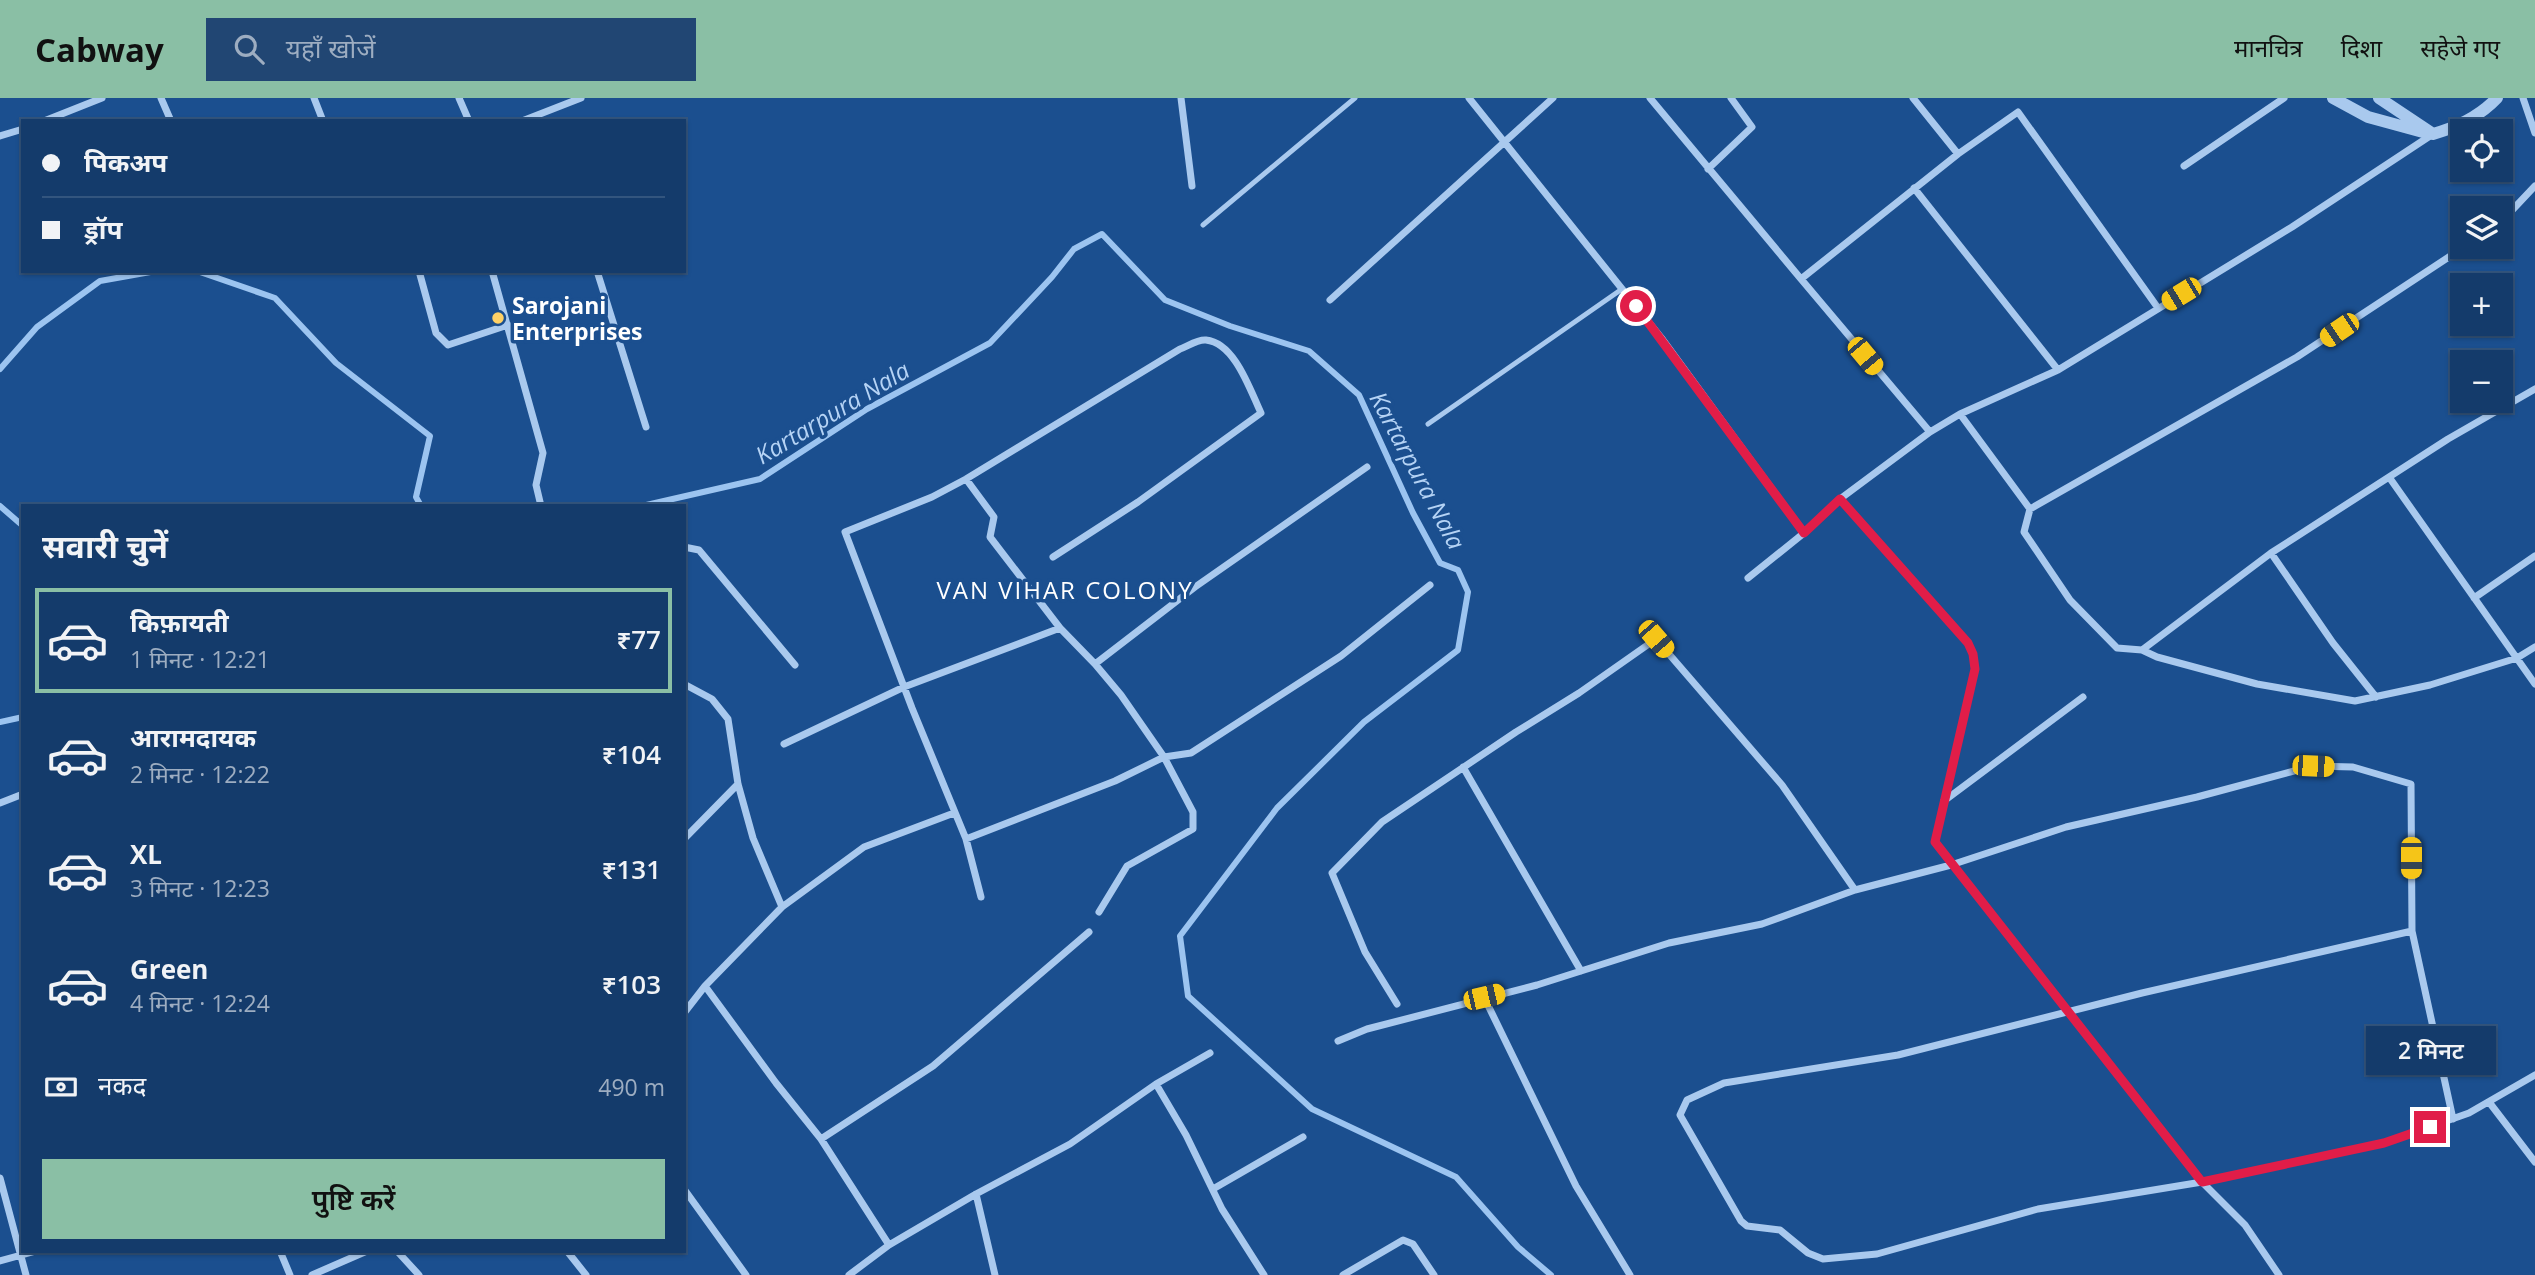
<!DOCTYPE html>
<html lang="hi">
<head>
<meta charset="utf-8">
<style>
	body { margin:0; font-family:"Open Sans","Noto Sans Devanagari",sans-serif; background:#214673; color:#f1f3f6; height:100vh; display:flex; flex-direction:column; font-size:26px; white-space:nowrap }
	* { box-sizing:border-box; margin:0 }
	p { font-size:23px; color:#9dadc1 }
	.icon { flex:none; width:38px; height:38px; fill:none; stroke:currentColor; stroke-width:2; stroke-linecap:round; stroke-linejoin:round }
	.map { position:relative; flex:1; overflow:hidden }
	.details { position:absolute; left:21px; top:406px; width:665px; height:749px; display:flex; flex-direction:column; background:#143b6b; border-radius:0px; box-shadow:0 2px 5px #0004,0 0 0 2px #33557e }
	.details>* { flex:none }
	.hud { position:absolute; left:21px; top:21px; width:665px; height:154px; border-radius:0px; box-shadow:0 2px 5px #0004,0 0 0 2px #33557e; display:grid; align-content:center; height:154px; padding:0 21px; background:#143b6b }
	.fabs { position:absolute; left:2450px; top:21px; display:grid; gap:14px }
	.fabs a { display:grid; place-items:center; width:63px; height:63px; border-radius:0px; background:#143b6b; box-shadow:0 2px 5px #0004,0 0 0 2px #33557e; font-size:35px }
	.end { position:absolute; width:32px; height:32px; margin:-16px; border:9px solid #e11d48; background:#fff; box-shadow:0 0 0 4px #fff }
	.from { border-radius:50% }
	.bubble { position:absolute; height:49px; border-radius:0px; background:#143b6b; box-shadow:0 2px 5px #0004,0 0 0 2px #33557e; font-size:23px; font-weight:600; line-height:49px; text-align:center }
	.car { position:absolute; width:21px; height:42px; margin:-21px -10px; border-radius:9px; box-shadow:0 0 5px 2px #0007; background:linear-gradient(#f5c518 24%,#345 0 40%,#f5c518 0 76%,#345 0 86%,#f5c518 0) }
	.hud b { display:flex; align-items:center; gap:24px; height:66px; font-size:26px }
	.hud b+b { border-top:2px solid #33557e }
	.hud i { width:18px; height:18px; background:#f1f3f6 }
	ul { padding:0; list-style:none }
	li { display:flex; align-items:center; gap:21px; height:105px; margin:0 14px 10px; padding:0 7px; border:4px solid transparent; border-radius:0px }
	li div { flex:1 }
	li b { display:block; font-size:26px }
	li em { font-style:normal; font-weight:600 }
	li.selected { border-color:#8abfa5 }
	li>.icon { width:63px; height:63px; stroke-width:1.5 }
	h2 { padding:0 21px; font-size:32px; line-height:84px }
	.pay { display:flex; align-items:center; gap:18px; height:77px; padding:0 21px; font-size:26px }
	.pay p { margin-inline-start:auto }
	.action { display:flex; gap:14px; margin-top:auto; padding:14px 21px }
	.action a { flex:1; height:80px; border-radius:0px; background:#8abfa5; color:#111; font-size:28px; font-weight:600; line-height:80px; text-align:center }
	header { display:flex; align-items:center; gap:42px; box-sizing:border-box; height:98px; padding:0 35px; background:#8abfa5; color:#111 }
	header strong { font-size:33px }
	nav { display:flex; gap:38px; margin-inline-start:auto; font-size:24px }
	.search { width:490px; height:63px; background:#214673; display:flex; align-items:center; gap:18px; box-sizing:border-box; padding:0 24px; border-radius:0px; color:#9dadc1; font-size:26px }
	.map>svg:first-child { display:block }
</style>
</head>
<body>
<header>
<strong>Cabway</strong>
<div class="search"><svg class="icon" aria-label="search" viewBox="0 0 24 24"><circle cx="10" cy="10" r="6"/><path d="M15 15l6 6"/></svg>यहाँ खोजें</div>
<nav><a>मानचित्र</a><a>दिशा</a><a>सहेजे गए</a></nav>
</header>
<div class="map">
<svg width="2535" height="1177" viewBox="0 0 2535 1177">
	<rect width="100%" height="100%" fill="#1b4f8f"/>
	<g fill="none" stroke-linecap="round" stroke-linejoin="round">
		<path stroke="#9cc4f0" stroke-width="6" d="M197,173L275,200L336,265L430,338L416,399L421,408
			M0,271L37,229L100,183L156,173
			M0,408L23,428
			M642,408L760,381L867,311L990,245L1052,179L1074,151L1102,136L1165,202L1230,228L1309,253L1359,297L1413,415L1440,465L1458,472L1468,494L1458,552L1364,624L1277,710L1180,838L1188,898L1312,1011L1456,1079L1518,1149L1551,1177
			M0,624L23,619"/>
		<path stroke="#a9c9ee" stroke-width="5" d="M1203,127L1355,0
			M1428,326L1622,191"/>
		<path stroke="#a9c9ee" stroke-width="7" d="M161,0L171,23
			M314,0L323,23
			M459,0L469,23
			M1181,0L1192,88
			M1469,0L1663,242L1804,435
			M1650,0L1801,181L1958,56L2018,14L2158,210
			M1913,0L1958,56
			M2523,0L2535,35
			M44,23L102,0
			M522,23L581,0
			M0,38L23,31
			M2184,68L2284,0
			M1708,71L1752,29L1731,0
			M1914,90L2058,272
			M2501,124L2535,88
			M419,173L436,235L448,247L508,227
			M492,173L543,355L536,387L541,408
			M597,173L646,329
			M1801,181L1930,334L1960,316L2058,272L2292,129L2433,36
			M1330,202L1553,0
			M1960,316L2030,411L2297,259L2464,149
			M2389,379L2535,586
			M966,381L994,419L990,439L1060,530
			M1840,401L1968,545L1973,556L1975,571L1935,744L2202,1084L2245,1127L2279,1177
			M2030,411L2024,434L2070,502L2117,550L2142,552L2271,455L2448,341L2535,291
			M684,449L699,452L795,567
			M2271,455L2333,545L2376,599
			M1748,480L1804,435L1840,401L1930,334
			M2474,500L2535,458
			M2142,552L2157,559L2257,586L2355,603L2430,587L2517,560L2535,549
			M684,586L712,601L728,621L738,686L753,740L782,809L705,888L776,985L821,1041L889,1147L976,1096L1070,1046L1156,986L1186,1037L1222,1111L1264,1177
			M784,646L904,589L1060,530L1095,566
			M1463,669L1581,873
			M1944,703L2083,599
			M0,705L23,696
			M684,741L738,686
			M966,741L1115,683L1164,659L1121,597L1095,566L1195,489L1367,369
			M981,799L966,741L912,610L845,434L932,399L966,381L1180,251C1188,248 1198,241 1206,242C1235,245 1250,292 1261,315L1138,404L1053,459
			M782,809L864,749L954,715
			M1099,814L1127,768L1193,731V714L1164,659L1191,655L1341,558L1430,487
			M2412,833L2142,895L1898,957L1724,985L1687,1002L1680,1017L1741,1123L1747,1128L1780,1132L1808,1155L1823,1161L1877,1156L2038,1111L2202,1084L2384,1045L2469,1015L2535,977
			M1484,899L1576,1088L1630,1177
			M1397,906L1365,854L1332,775L1382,724L1516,634L1579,595L1656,541L1782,687L1855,792L1951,767L2066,729L2197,699L2313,668L2353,669L2411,686L2412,833L2453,1021
			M684,915L705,888
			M1338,943L1367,931L1537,887L1669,845L1762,826L1855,792
			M1156,986L1210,955
			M2489,1004L2535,1064
			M821,1041L933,968L1089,834
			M0,1080L26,1177
			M684,1091L746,1177
			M1213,1091L1303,1039
			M976,1096L995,1177
			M280,1153L290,1177
			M397,1153L419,1177
			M567,1153L586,1177
			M0,1163L36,1153
			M312,1177L367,1153
			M849,1177L889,1147
			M1343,1177L1403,1142L1413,1146L1434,1177"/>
		<path stroke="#a9c9ee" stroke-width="12" d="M2333,0L2368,19L2423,34
			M2379,0L2433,36C2458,29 2480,18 2497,0"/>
	</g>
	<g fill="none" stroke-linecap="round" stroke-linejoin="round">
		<path stroke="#e11d48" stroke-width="9" d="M1636,208L1804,435L1840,401L1968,545L1973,556L1975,571L1935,744L2202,1084L2384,1045L2430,1029"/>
	</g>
	<circle fill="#ffd166" stroke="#1b4f8f" stroke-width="2.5" cx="498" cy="220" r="7"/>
	<g text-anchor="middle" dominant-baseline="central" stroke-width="7" stroke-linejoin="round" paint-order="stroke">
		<g font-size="23" font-weight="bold" fill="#fff" stroke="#1b4f8f" text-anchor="start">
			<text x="512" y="207">Sarojani<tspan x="512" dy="26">Enterprises</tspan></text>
		</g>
		<g font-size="24" font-style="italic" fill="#b5d3f5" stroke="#1b4f8f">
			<text transform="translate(832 314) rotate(-31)">Kartarpura Nala</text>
			<text transform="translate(1418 372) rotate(62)">Kartarpura Nala</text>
		</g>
		<g font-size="24" letter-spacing="2" fill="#fff" stroke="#1b4f8f">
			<text x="1065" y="491">VAN VIHAR COLONY</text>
		</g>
	</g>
</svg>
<div class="fabs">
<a><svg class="icon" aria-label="locate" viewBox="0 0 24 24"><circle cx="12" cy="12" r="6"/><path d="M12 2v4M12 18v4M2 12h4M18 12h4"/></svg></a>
<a><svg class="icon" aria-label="layers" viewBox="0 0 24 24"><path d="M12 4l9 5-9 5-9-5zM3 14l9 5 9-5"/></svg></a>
<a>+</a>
<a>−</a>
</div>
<i class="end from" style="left:1636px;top:208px"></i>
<i class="end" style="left:2430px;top:1029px"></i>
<div class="bubble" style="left:2366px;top:928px;width:130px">2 मिनट</div>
<i class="car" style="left:2181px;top:196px;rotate:239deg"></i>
<i class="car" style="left:2339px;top:232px;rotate:236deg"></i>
<i class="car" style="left:1865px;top:258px;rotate:140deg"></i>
<i class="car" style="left:1656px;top:541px;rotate:139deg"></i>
<i class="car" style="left:2313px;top:668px;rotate:92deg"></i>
<i class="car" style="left:2411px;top:760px;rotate:180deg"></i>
<i class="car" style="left:1484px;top:899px;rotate:77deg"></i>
<div class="hud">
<b><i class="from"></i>पिकअप</b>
<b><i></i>ड्रॉप</b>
</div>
<section class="details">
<h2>सवारी चुनें</h2>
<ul>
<li class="selected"><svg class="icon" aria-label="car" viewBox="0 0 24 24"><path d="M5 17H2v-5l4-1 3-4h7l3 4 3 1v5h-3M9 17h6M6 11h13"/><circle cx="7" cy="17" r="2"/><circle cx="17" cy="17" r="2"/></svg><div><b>किफ़ायती</b><p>1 मिनट · 12:21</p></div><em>₹77</em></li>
<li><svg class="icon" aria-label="car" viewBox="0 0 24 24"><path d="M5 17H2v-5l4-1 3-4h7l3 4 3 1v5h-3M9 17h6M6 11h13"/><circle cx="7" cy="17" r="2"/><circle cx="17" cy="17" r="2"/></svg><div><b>आरामदायक</b><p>2 मिनट · 12:22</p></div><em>₹104</em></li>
<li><svg class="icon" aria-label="car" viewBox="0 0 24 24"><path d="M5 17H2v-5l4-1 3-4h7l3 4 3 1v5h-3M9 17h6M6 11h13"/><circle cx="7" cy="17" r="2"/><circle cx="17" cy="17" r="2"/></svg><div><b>XL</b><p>3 मिनट · 12:23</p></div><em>₹131</em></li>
<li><svg class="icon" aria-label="car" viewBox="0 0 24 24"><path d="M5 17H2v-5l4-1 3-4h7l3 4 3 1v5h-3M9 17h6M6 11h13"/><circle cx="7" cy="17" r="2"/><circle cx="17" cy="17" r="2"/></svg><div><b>Green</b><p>4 मिनट · 12:24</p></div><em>₹103</em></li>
</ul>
<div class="pay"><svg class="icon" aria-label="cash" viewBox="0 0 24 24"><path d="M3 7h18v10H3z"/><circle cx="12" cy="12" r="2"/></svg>नकद<p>490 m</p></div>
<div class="action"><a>पुष्टि करें</a></div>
</section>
</div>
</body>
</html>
